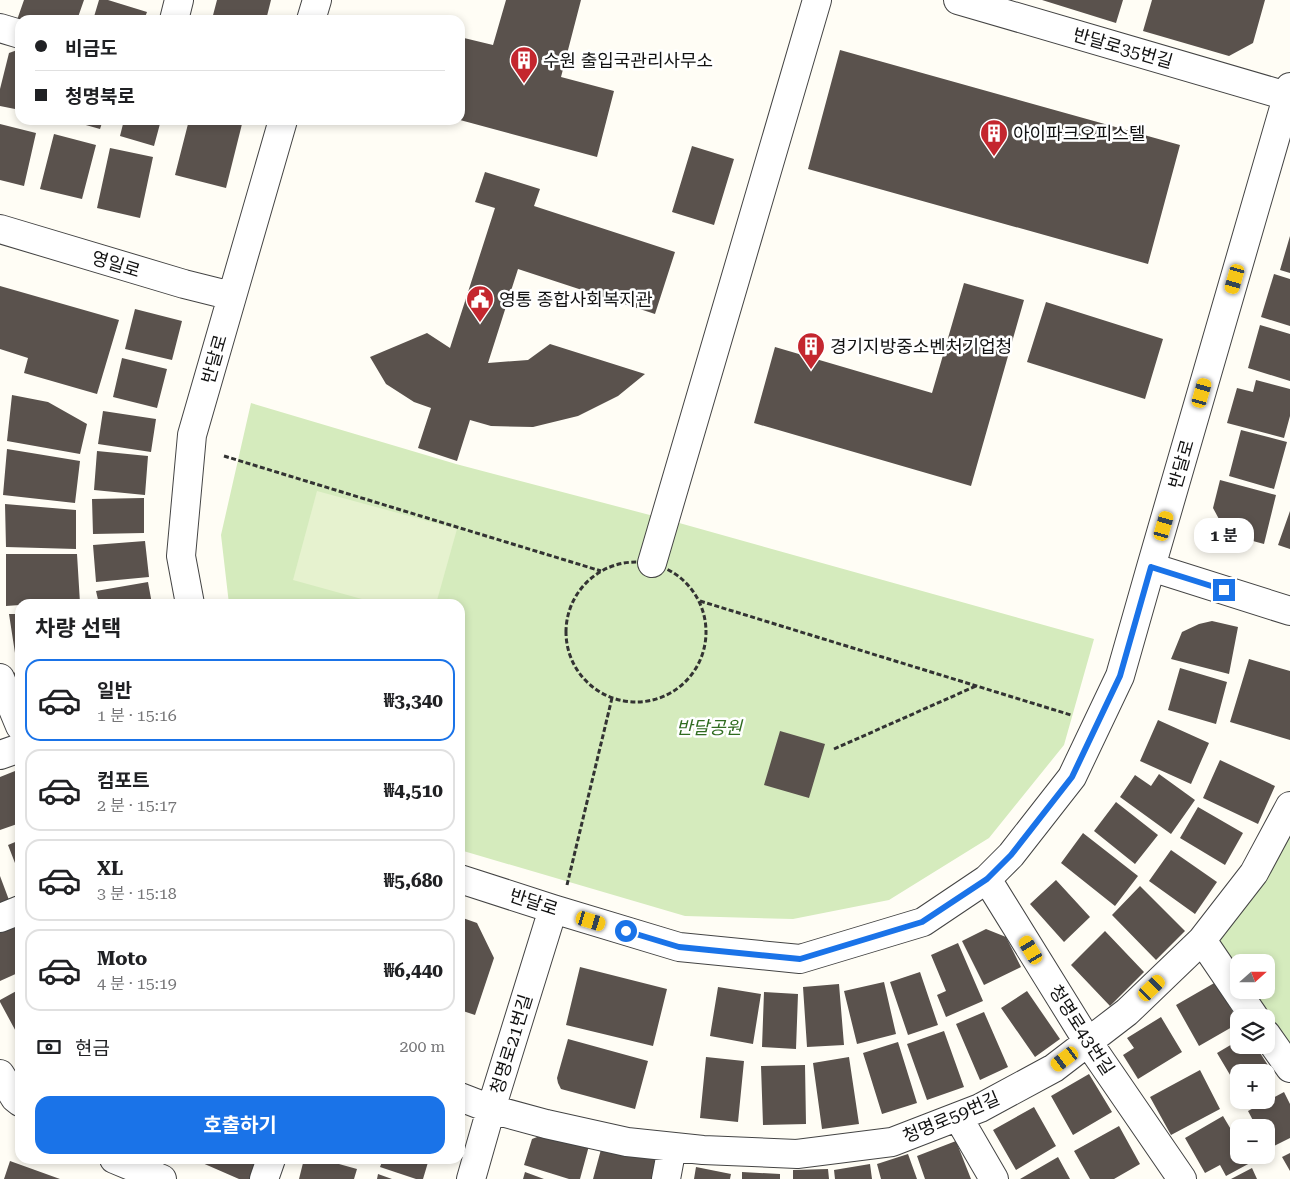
<!DOCTYPE html>
<html lang="ko">
<head>
<meta charset="utf-8">
<style>
	body { margin:0; font-family:"Roboto Serif","Noto Sans KR",serif; background:#f6f6f6; color:#202124; height:100vh; display:flex; flex-direction:column; font-size:19px; white-space:nowrap }
	* { box-sizing:border-box; margin:0 }
	p { font-size:16px; color:#757577 }
	.icon { flex:none; width:28px; height:28px; fill:none; stroke:currentColor; stroke-width:2; stroke-linecap:round; stroke-linejoin:round }
	.map { position:relative; flex:1; overflow:hidden }
	.sheet { position:absolute; left:15px; top:599px; width:450px; height:565px; display:flex; flex-direction:column; background:#fff; border-radius:15px; box-shadow:0 2px 8px #0003 }
	.sheet>* { flex:none }
	.top-card { position:absolute; left:15px; top:15px; width:450px; height:110px; border-radius:15px; box-shadow:0 2px 8px #0003; display:grid; align-content:center; height:110px; padding:0 20px; background:#fff }
	.needle { width:32px; rotate:69deg }
	.tools { position:absolute; left:1230px; top:954px; display:grid; gap:10px }
	.tools a { display:grid; place-items:center; width:45px; height:45px; border-radius:10px; background:#fff; box-shadow:0 2px 8px #0003; font-size:25px }
	.end { position:absolute; width:22px; height:22px; margin:-11px; border:6px solid #1a73e8; background:#fff; box-shadow:0 0 0 2px #fff }
	.from { border-radius:50% }
	.bubble { position:absolute; height:35px; border-radius:15px; background:#fff; box-shadow:0 2px 8px #0003; font-size:16px; font-weight:700; line-height:35px; text-align:center }
	.car { position:absolute; width:15px; height:30px; margin:-15px -8px; border-radius:6px; box-shadow:0 0 4px 1px #0007; background:linear-gradient(#f5c518 24%,#345 0 40%,#f5c518 0 76%,#345 0 86%,#f5c518 0) }
	.top-card b { display:flex; align-items:center; gap:18px; height:48px; font-size:19px }
	.top-card b+b { border-top:1px solid #e0e0e0 }
	.top-card i { width:12px; height:12px; background:#202124 }
	ul { padding:0; list-style:none }
	li { display:flex; align-items:center; gap:15px; height:82px; margin:0 10px 8px; padding:0 10px; border:2px solid #e0e0e0; border-radius:15px }
	li div { flex:1 }
	li b { display:block; font-size:19px }
	li em { font-style:normal; font-weight:700 }
	li.current { border-color:#1a73e8 }
	li>.icon { width:45px; height:45px; stroke-width:1.5 }
	h2 { padding:0 20px; font-size:22px; line-height:60px }
	.pay { display:flex; align-items:center; gap:12px; height:55px; padding:0 20px; font-size:19px }
	.pay p { margin-inline-start:auto }
	.button { display:flex; gap:10px; margin-top:auto; padding:10px 20px }
	.button a { flex:1; height:58px; border-radius:15px; background:#1a73e8; color:#fff; font-size:20px; font-weight:700; line-height:58px; text-align:center }
	.map>svg:first-child { display:block }
</style>
</head>
<body>
<div class="map">
<svg width="1290" height="1179" viewBox="0 0 1290 1179">
	<rect width="100%" height="100%" fill="#fffdf5"/>
	<path fill="#d5ebbd" d="M251,403L456,464L665,519L1094,639L1064,745L989,838L889,900L793,919L685,916L460,850V604H229L221,535Z
		M1290,829V1070L1240,990H1266V962H1239V989L1212,946Z"/>
	<path fill="#e6f2cf" d="M317,491L457,529L436,604H380L293,580Z"/>
	<path fill="#5a524d" d="M24,0H84L77,20H17Z
		M99,0H108L147,12L144,20H93Z
		M217,0H271L266,20L212,19Z
		M506,0H581L561,77L614,91L597,157L460,120V54L464,38L493,45Z
		M1042,0H1123L1116,23Z
		M1152,0H1265L1253,43L1229,56L1143,31Z
		M20,49V110L0,106V89L9,53Z
		M840,50L1180,145L1148,264L808,169Z
		M68,120H103L100,129Z
		M124,120H161L154,146L120,136Z
		M189,120H243L226,188L175,175Z
		M0,124L36,133L24,186L0,180Z
		M54,134L96,145L82,199L40,189Z
		M692,146L734,159L714,225L672,212Z
		M110,148L153,157L140,218L97,208Z
		M485,172L540,189L534,206L675,252L655,314L518,269L488,363L528,360L550,344L645,374L618,396L578,416L533,427L491,426L470,420L457,461L418,448L431,408L414,402L386,384L370,357L427,333L450,348L495,208L475,202Z
		M1290,236V273L1280,270Z
		M1274,274L1290,279V326L1261,317Z
		M964,283L1024,300L971,486L754,423L775,347L932,393Z
		M0,286L119,320L97,394L24,373L28,358L0,349Z
		M1046,302L1163,339L1145,399L1027,362Z
		M135,309L182,321L172,360L125,349Z
		M1260,325L1290,334V381L1248,368Z
		M122,358L167,369L157,408L113,397Z
		M1256,380L1290,389V416L1284,438L1227,423L1237,388L1253,392Z
		M12,395L48,402L87,424L80,454L7,441Z
		M103,411L156,419L151,452L98,444Z
		M1241,430L1287,442L1274,489L1229,476Z
		M7,449L80,461L75,503L3,495Z
		M97,451L148,456L145,495L94,490Z
		M1220,480L1276,495L1264,544L1227,534L1213,508Z
		M144,498V533L93,534L92,499Z
		M5,504L76,510V549L6,547Z
		M1290,511V549L1278,545Z
		M145,541L149,577L96,582L93,545Z
		M6,554H77L80,603L20,604V605L6,606Z
		M148,582L152,604H99L96,591Z
		M9,614H20V666H17Z
		M1212,621L1238,627L1229,674L1171,659L1182,632L1199,624Z
		M1249,659L1290,671V740L1230,722Z
		M1180,668L1227,682L1216,724L1168,710Z
		M20,671V693L13,673Z
		M1158,720L1209,743L1191,784L1140,761Z
		M780,731L825,744L809,798L764,785Z
		M1220,760L1275,786L1258,824L1203,798Z
		M20,769V823L0,830V777Z
		M1159,774L1195,800L1171,834L1120,797L1135,775L1151,786Z
		M1116,802L1158,835L1135,864L1094,831Z
		M1198,807L1243,833L1225,865L1180,838Z
		M1083,833L1138,876L1115,906L1061,863Z
		M20,840V876L8,845Z
		M1171,850L1217,882L1195,914L1149,881Z
		M0,876L9,900L0,903Z
		M1056,880L1090,917L1064,942L1030,904Z
		M1140,886L1185,931L1156,960L1112,915Z
		M460,917L477,923L494,958L475,1015L460,1010Z
		M17,923L20,930V972L0,981V930Z
		M986,929L1006,937L1021,967L984,985L962,941Z
		M1105,931L1144,972L1110,1006L1071,965Z
		M958,943L983,1001L946,1017L937,995L946,991L931,955Z
		M580,967L667,989L653,1046L566,1025Z
		M920,972L938,1025L908,1035L890,982Z
		M884,982L896,1034L857,1044L844,991Z
		M1216,982L1239,1023L1199,1046L1176,1005Z
		M839,984L844,1045L807,1047L803,987Z
		M718,987L761,994L753,1044L710,1036Z
		M20,989V1039L0,1002V1000Z
		M1027,991L1060,1039L1035,1057L1001,1008Z
		M764,992L798,994L796,1049L762,1047Z
		M984,1012L1008,1067L980,1080L956,1024Z
		M1161,1017L1182,1052L1138,1079L1123,1055L1134,1048L1127,1038Z
		M944,1031L964,1087L927,1100L907,1044Z
		M568,1039L648,1061L635,1109L561,1089L558,1083L557,1078Z
		M1239,1040V1045H1255L1273,1073L1266,1077V1072H1239V1090L1217,1053Z
		M898,1042L917,1103L882,1114L863,1053Z
		M706,1057L744,1061L738,1122L700,1118Z
		M849,1057L859,1124L822,1129L813,1063Z
		M805,1065L806,1124L763,1125L761,1066Z
		M1200,1070L1220,1109L1171,1135L1150,1097Z
		M1089,1074L1112,1112L1073,1135L1051,1096Z
		M1284,1092L1290,1104V1138L1268,1149L1266,1146V1128H1257L1248,1111Z
		M1034,1107L1056,1146L1016,1170L993,1130Z
		M1223,1116L1239,1143V1155H1246L1250,1163L1226,1176L1220,1165L1205,1173L1185,1138Z
		M1119,1126L1140,1164L1114,1179H1090L1074,1151Z
		M555,1130L590,1142L580,1179H569L524,1165L532,1139Z
		M956,1141L971,1179H925L917,1156Z
		M603,1142L655,1156L660,1179H593Z
		M1290,1153V1171L1282,1157Z
		M908,1154L917,1179H881L877,1164Z
		M1058,1157L1070,1179H1020Z
		M203,1159H258L252,1179H239L200,1162Z
		M304,1159H321L357,1169L354,1179H299Z
		M383,1159H429L423,1179H416L380,1167Z
		M10,1161L60,1179H4Z
		M870,1164L872,1179H835L834,1170Z
		M696,1167L731,1174L730,1179H694Z
		M1252,1168L1257,1179H1231Z
		M828,1169L829,1179H793V1170Z
		M525,1172L544,1179H523Z
		M742,1172L780,1174V1179H742Z
		M378,1174L392,1179H377Z"/>
	<g fill="none" stroke-linecap="round" stroke-linejoin="round">
		<g stroke="#444" stroke-width="30">
			<path id="minor" d="M958,0L1290,97
				M174,20L179,0
				M311,20L317,0
				M0,28L20,34
				M0,229L184,284L232,296
				M652,563L817,0
				M1151,567L1290,611
				M190,604L181,556L192,435L283,120
				M0,678L20,726
				M0,755L20,748
				M460,879L553,909L679,947L800,959L923,922L987,879L1011,855L1072,777L1120,676L1151,567L1290,87
				M987,879L1088,1042L1182,1179
				M0,918L20,910
				M1202,940L1255,1018
				M1266,1034L1290,1068
				M0,1074L15,1098L20,1102
				M460,1097L491,1109L546,1124L627,1142L703,1150L797,1154L892,1142L980,1108L1054,1068L1127,1012L1202,940L1254,873L1290,806
				M958,1117L994,1179
				M114,1159L162,1179
				M264,1179L271,1159
				M471,1179L491,1109L553,909
				M666,1179L672,1147"/>
		</g>
		<path stroke="#333" stroke-width="3" stroke-dasharray="5 2.5" stroke-linecap="butt" d="M224,456L601,571
			M566 632a70 70 0 1 1 140 0a70 70 0 1 1-140 0Z
			M700,601L1071,715
			M834,749L976,686
			M567,885L612,698"/>
		<use href="#minor" stroke="#fff" stroke-width="28"/>
	</g>
	<g fill="none" stroke-linecap="round" stroke-linejoin="round">
		<path stroke="#1a73e8" stroke-width="6" d="M626,931L679,947L800,959L922,922L987,879L1011,855L1072,777L1120,676L1151,567L1224,590"/>
	</g>
	<defs>
		<g id="building-pin" transform="scale(1.4375)"><path d="M0 17L-7.5 6A9.5 9.5 0 1 1 7.5 6Z" fill="#c4262e" stroke="#fff"/><path d="M-4-6H4V6H1V3H-1V6H-4ZM-2.5-4.3h1.7v1.8h-1.7ZM.8-4.3h1.7v1.8H.8ZM-2.5-1h1.7V.8h-1.7ZM.8-1h1.7V.8H.8Z" fill="#fff"/></g>
		<g id="civic-pin" transform="scale(1.4375)"><path d="M0 17L-7.5 6A9.5 9.5 0 1 1 7.5 6Z" fill="#c4262e" stroke="#fff"/><path d="M-.6-6.5H3V-4.5H.6V-3L4-1V1h2V6H-6V1h2V-1L-.6-3ZM-1.2 2.5V6h2.4V2.5Z" fill="#fff"/></g>
	</defs>
	<g fill-rule="evenodd">
		<use href="#building-pin" x="524" y="60"/>
		<use href="#building-pin" x="994" y="133"/>
		<use href="#civic-pin" x="480" y="299"/>
		<use href="#building-pin" x="811" y="346"/>
	</g>
	<g text-anchor="middle" dominant-baseline="central" stroke-width="5" stroke-linejoin="round" paint-order="stroke">
		<g font-size="18" fill="#111" stroke="#fff">
			<text transform="translate(1123 48) rotate(16)">반달로35번길</text>
			<text transform="translate(116 264) rotate(17)">영일로</text>
			<text transform="translate(214 359) rotate(-74)">반달로</text>
			<text transform="translate(1181 464) rotate(-74)">반달로</text>
			<text transform="translate(534 902) rotate(18)">반달로</text>
			<text transform="translate(1082 1030) rotate(57)">청명로43번길</text>
			<text transform="translate(511 1044) rotate(-73)">청명로21번길</text>
			<text transform="translate(951 1117) rotate(-23)">청명로59번길</text>
		</g>
		<g font-size="18" fill="#111" stroke="#fff" text-anchor="start">
			<text x="543" y="60">수원 출입국관리사무소</text>
			<text x="1013" y="133">아이파크오피스텔</text>
			<text x="499" y="299">영통 종합사회복지관</text>
			<text x="830" y="346">경기지방중소벤처기업청</text>
		</g>
		<g font-size="18" font-style="italic" fill="#2f6b1f" stroke="#fff">
			<text x="709" y="727">반달공원</text>
		</g>
	</g>
</svg>
<div class="tools">
<a><svg class="needle" viewBox="-14 -14 28 28"><path d="M0-13l5 13h-10z" fill="#e53935"/><path d="M0 13l5-13h-10z" fill="#757577"/></svg></a>
<a><svg class="icon" aria-label="layers" viewBox="0 0 24 24"><path d="M12 4l9 5-9 5-9-5zM3 14l9 5 9-5"/></svg></a>
<a>+</a>
<a>−</a>
</div>
<i class="end from" style="left:626px;top:931px"></i>
<i class="end" style="left:1224px;top:590px"></i>
<div class="bubble" style="left:1194px;top:518px;width:60px">1 분</div>
<i class="car" style="left:1235px;top:279px;rotate:196deg"></i>
<i class="car" style="left:1202px;top:393px;rotate:16deg"></i>
<i class="car" style="left:1164px;top:526px;rotate:16deg"></i>
<i class="car" style="left:591px;top:921px;rotate:107deg"></i>
<i class="car" style="left:1031px;top:950px;rotate:329deg"></i>
<i class="car" style="left:1152px;top:988px;rotate:46deg"></i>
<i class="car" style="left:1065px;top:1059px;rotate:233deg"></i>
<div class="top-card">
<b><i class="from"></i>비금도</b>
<b><i></i>청명북로</b>
</div>
<section class="sheet">
<h2>차량 선택</h2>
<ul>
<li class="current"><svg class="icon" aria-label="car" viewBox="0 0 24 24"><path d="M5 17H2v-5l4-1 3-4h7l3 4 3 1v5h-3M9 17h6M6 11h13"/><circle cx="7" cy="17" r="2"/><circle cx="17" cy="17" r="2"/></svg><div><b>일반</b><p>1 분 · 15:16</p></div><em>₩3,340</em></li>
<li><svg class="icon" aria-label="car" viewBox="0 0 24 24"><path d="M5 17H2v-5l4-1 3-4h7l3 4 3 1v5h-3M9 17h6M6 11h13"/><circle cx="7" cy="17" r="2"/><circle cx="17" cy="17" r="2"/></svg><div><b>컴포트</b><p>2 분 · 15:17</p></div><em>₩4,510</em></li>
<li><svg class="icon" aria-label="car" viewBox="0 0 24 24"><path d="M5 17H2v-5l4-1 3-4h7l3 4 3 1v5h-3M9 17h6M6 11h13"/><circle cx="7" cy="17" r="2"/><circle cx="17" cy="17" r="2"/></svg><div><b>XL</b><p>3 분 · 15:18</p></div><em>₩5,680</em></li>
<li><svg class="icon" aria-label="car" viewBox="0 0 24 24"><path d="M5 17H2v-5l4-1 3-4h7l3 4 3 1v5h-3M9 17h6M6 11h13"/><circle cx="7" cy="17" r="2"/><circle cx="17" cy="17" r="2"/></svg><div><b>Moto</b><p>4 분 · 15:19</p></div><em>₩6,440</em></li>
</ul>
<div class="pay"><svg class="icon" aria-label="cash" viewBox="0 0 24 24"><path d="M3 7h18v10H3z"/><circle cx="12" cy="12" r="2"/></svg>현금<p>200 m</p></div>
<div class="button"><a>호출하기</a></div>
</section>
</div>
</body>
</html>
